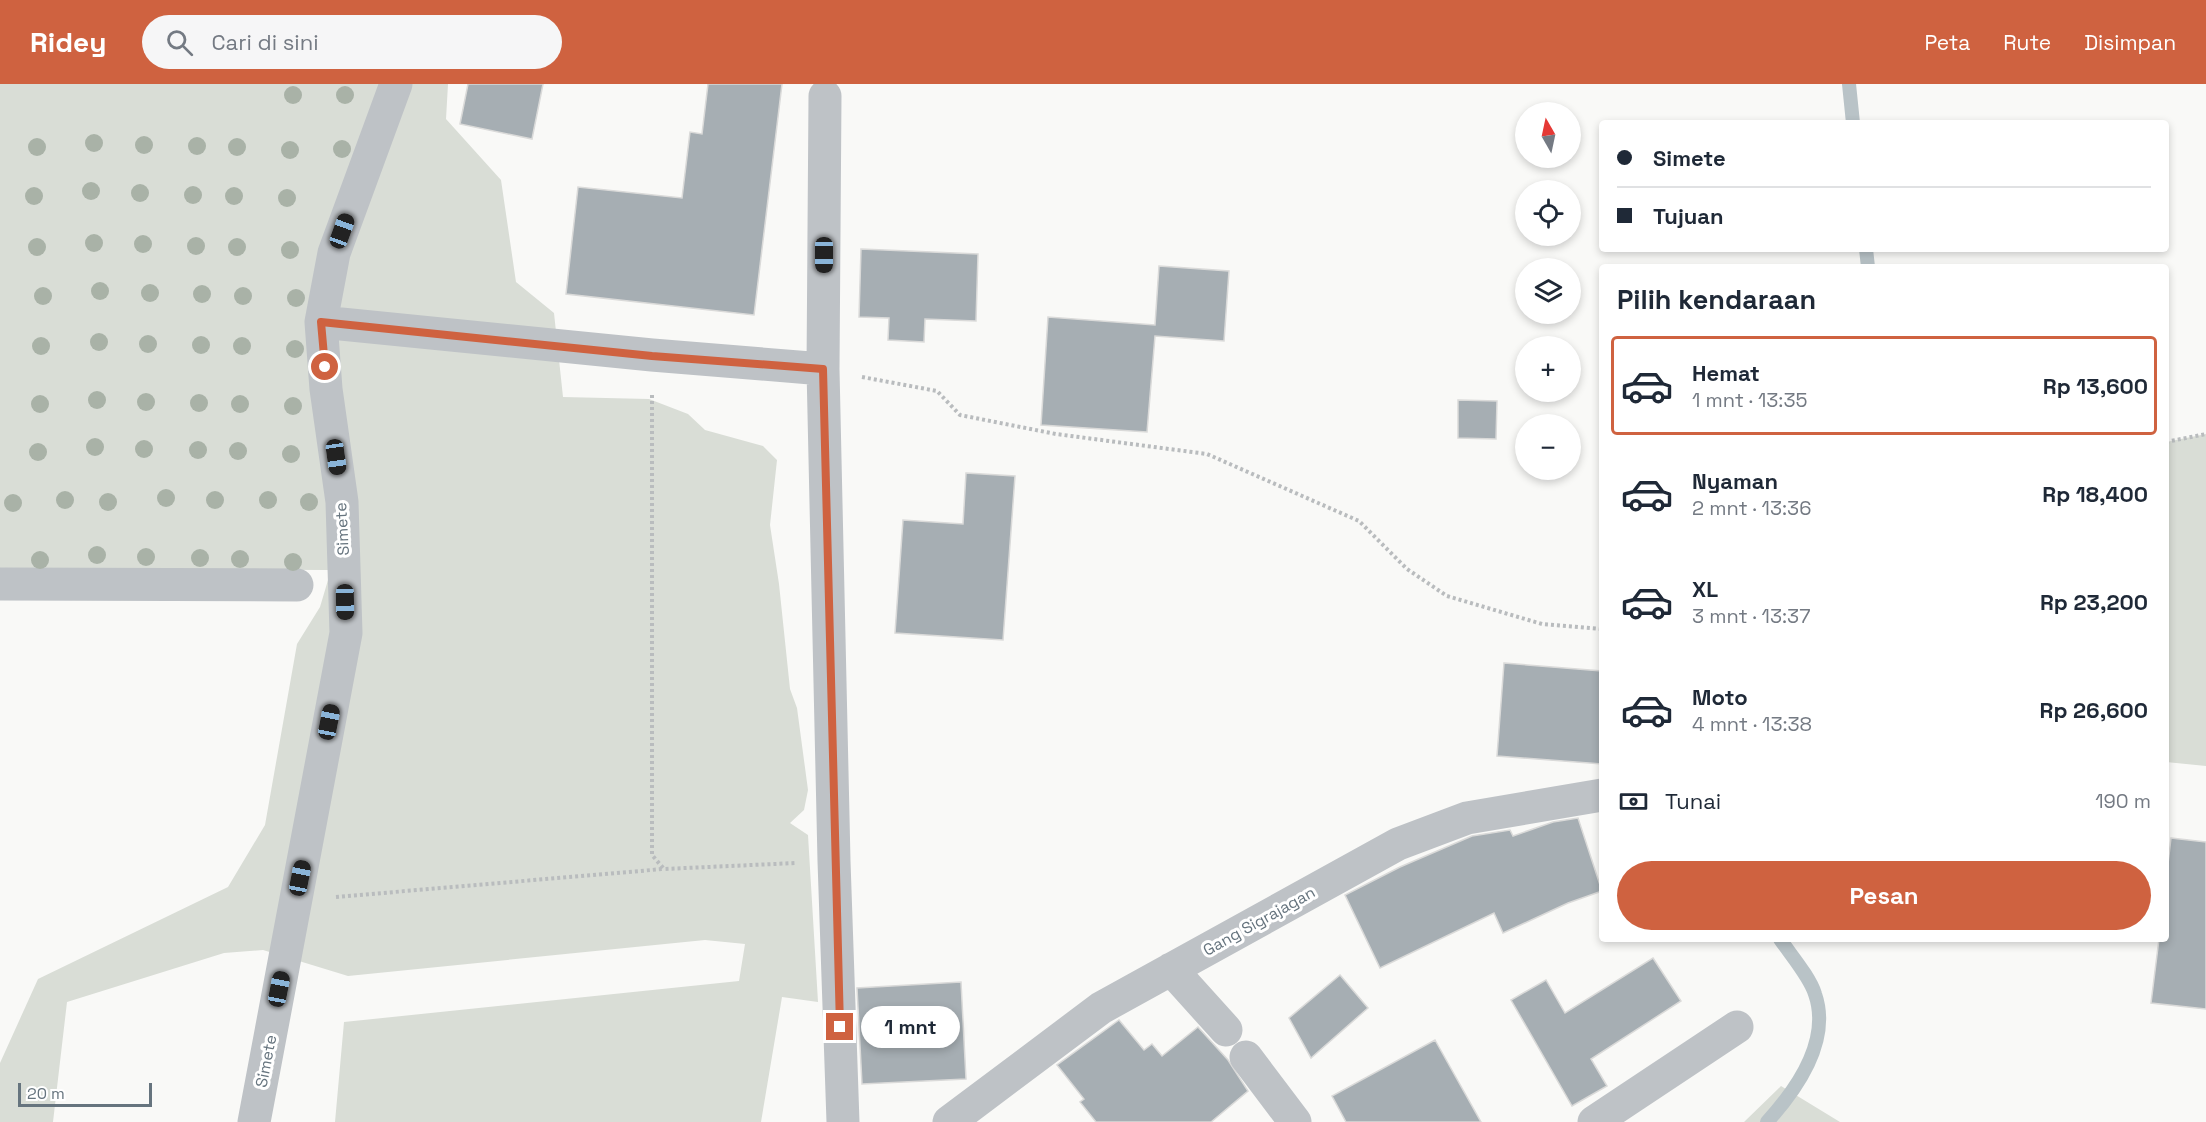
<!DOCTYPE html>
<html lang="id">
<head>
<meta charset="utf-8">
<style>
	body { margin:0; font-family:"Space Grotesk",sans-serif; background:#f6f6f7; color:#1f2937; height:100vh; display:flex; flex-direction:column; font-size:22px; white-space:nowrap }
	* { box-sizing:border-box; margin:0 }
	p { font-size:20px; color:#747a83 }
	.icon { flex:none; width:33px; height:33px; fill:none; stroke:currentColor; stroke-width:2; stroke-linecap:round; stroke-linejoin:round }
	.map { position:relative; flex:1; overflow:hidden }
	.panel { position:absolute; left:1599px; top:180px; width:570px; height:678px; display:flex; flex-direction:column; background:#fff; border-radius:6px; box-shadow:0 3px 9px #0003 }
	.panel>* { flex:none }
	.hud { position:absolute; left:1599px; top:36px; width:570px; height:132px; border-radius:6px; box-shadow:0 3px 9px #0003; display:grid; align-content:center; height:132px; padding:0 18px; background:#fff }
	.needle { width:39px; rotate:351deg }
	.controls { position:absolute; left:1515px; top:18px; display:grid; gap:12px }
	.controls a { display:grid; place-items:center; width:66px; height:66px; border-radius:50%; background:#fff; box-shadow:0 3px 9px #0003; font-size:30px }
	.scale { position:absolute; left:18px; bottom:15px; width:134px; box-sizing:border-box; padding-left:6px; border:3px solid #66747e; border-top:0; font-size:16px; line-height:21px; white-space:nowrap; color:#66747e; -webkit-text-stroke:4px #fff; paint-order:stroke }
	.end { position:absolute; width:27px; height:27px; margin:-14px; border:8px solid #cf6240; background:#fff; box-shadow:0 0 0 3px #fff }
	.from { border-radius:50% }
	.bubble { position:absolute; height:42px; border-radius:21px; background:#fff; box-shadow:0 3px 9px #0003; font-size:20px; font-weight:800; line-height:42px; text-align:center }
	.car { position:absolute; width:18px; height:36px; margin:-18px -9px; border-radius:8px; box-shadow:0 0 4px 2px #0007; background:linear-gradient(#222 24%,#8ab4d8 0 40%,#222 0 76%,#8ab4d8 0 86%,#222 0) }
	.hud b { display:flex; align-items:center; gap:21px; height:57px; font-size:22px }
	.hud b+b { border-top:2px solid #e0e1e3 }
	.hud i { width:15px; height:15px; background:#1f2937 }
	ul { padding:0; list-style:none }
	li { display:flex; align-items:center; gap:18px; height:99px; margin:0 12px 9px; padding:0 6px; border:3px solid transparent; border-radius:6px }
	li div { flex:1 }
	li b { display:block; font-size:22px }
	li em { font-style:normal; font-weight:800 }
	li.on { border-color:#cf6240 }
	li>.icon { width:54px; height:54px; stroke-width:1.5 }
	h2 { padding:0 18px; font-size:27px; line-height:72px }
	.pay { display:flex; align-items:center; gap:15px; height:66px; padding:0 18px; font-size:22px }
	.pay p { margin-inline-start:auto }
	.action { display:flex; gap:12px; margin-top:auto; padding:12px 18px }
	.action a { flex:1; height:69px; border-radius:36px; background:#cf6240; color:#fff; font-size:24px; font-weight:800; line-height:69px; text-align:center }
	header { display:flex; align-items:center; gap:36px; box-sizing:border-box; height:84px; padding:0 30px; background:#cf6240; color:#fff }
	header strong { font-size:28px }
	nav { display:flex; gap:33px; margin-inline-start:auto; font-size:21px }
	.search { width:420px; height:54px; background:#f6f6f7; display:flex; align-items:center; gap:15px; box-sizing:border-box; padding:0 21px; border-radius:33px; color:#747a83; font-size:22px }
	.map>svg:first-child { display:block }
</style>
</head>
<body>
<header>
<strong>Ridey</strong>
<div class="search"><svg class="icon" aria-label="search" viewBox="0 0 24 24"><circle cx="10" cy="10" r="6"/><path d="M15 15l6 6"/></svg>Cari di sini</div>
<nav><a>Peta</a><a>Rute</a><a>Disimpan</a></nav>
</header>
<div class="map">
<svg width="2206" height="1038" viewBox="0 0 2206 1038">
	<rect width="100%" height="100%" fill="#f9f9f7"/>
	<path fill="#d9ddd6" d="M0,0H448L446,35L501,96L516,198L554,229L563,313L649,315L688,330L705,346L763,362L777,376L770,441L779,500L790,605L797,624L808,706L804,726L790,739L808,751L818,918L782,913L761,1038H335L344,938L739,897L745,860L705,856L348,892L263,866L224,869L67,918L53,1038H0V979L38,895L228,803L265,741L297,560L320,523L331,486L0,485Z
		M2206,350V682L2166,678V358Z
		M1781,1002L1840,1038H1744Z"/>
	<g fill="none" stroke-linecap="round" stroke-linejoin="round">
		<path stroke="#b9c3c7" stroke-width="14" d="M1849,0L1853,39
			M1866,165L1868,183
			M1767,1038C1797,1005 1831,956 1815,910C1810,893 1790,870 1780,855"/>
	</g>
	<path fill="#a6aeb3" stroke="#dadad9" stroke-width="1.5" d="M468,0H543L532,55L460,40Z
		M708,0H782L754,231L566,210L578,103L682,114L690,48L702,50Z
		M861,165L978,170L976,237L925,235L924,258L888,256L889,234L859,233Z
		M1159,182L1229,187L1224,257L1155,252L1147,348L1041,341L1048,233L1155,241Z
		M1458,316L1497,317L1496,355L1458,354Z
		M966,389L1015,392L1003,556L895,549L903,436L963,440Z
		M1504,579L1602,587V680L1497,672Z
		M1578,734L1602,807L1568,819L1503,849L1494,829L1380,884L1345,811L1400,783L1472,752L1510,746L1513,752L1553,738Z
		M2171,754L2206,758V925L2151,919L2159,855H2166V797Z
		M1653,874L1681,917L1591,975L1607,1002L1572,1022L1511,916L1546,896L1565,929Z
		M1340,891L1368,924L1311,974L1289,934Z
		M961,898L966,995L862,1000L857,904Z
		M1119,936L1144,966L1152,960L1162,972L1198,943L1228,976L1248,1007L1211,1038H1096L1080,1018L1084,1015L1057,981Z
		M1435,956L1481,1038H1346L1332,1012Z"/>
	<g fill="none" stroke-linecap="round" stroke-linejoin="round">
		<path stroke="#b9bcbe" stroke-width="4" stroke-dasharray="3 3" stroke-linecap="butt" d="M862,293L937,307L960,331L1056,350L1207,370L1359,437L1407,485L1447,512L1542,540L1602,545
			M652,311V771L664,785L796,779
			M2166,358L2206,350
			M336,813L663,785"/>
		<path stroke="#bec2c6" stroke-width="33" d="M321,238L652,271L823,285L825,12
			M823,285L834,777L843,1038
			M0,500L297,501
			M1171,885L1226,946
			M1246,973L1295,1038
			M254,1038L346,549L342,418L326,305L321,238L334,169L396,0
			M949,1038L1101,924L1398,760L1467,734L1602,711
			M1594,1038L1737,943"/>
	</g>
	<g fill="#a9b2a7">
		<circle cx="293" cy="11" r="9"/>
		<circle cx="345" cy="11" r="9"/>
		<circle cx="94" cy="59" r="9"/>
		<circle cx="144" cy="61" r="9"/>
		<circle cx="197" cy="62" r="9"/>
		<circle cx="37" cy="63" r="9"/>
		<circle cx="237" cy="63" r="9"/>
		<circle cx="342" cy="65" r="9"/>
		<circle cx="290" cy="66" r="9"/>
		<circle cx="91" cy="107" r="9"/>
		<circle cx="140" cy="109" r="9"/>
		<circle cx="193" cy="111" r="9"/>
		<circle cx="34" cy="112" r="9"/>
		<circle cx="234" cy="112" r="9"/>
		<circle cx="287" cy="114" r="9"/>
		<circle cx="94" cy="159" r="9"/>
		<circle cx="143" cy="160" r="9"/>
		<circle cx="196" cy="162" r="9"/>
		<circle cx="37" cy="163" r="9"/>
		<circle cx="237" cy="163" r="9"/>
		<circle cx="290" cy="166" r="9"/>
		<circle cx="100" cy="207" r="9"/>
		<circle cx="150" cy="209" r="9"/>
		<circle cx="202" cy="210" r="9"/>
		<circle cx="43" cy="212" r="9"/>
		<circle cx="243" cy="212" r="9"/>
		<circle cx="296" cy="214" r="9"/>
		<circle cx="99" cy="258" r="9"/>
		<circle cx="148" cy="260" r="9"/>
		<circle cx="201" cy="261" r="9"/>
		<circle cx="41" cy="262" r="9"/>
		<circle cx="242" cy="262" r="9"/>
		<circle cx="295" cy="265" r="9"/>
		<circle cx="97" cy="316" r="9"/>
		<circle cx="146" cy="318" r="9"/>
		<circle cx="199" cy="319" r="9"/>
		<circle cx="40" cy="320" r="9"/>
		<circle cx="240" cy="320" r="9"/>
		<circle cx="293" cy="322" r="9"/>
		<circle cx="95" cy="363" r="9"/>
		<circle cx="144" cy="365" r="9"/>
		<circle cx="198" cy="366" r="9"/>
		<circle cx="238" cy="367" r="9"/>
		<circle cx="38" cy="368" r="9"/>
		<circle cx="291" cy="370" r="9"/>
		<circle cx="166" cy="414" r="9"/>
		<circle cx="65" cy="416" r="9"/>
		<circle cx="215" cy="416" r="9"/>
		<circle cx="268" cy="416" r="9"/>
		<circle cx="108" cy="418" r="9"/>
		<circle cx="309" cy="418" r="9"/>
		<circle cx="13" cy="419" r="9"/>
		<circle cx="97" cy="471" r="9"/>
		<circle cx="146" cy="473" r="9"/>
		<circle cx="200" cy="474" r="9"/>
		<circle cx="240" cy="475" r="9"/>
		<circle cx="40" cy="476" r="9"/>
		<circle cx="293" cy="478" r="9"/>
	</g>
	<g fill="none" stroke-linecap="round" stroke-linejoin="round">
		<path stroke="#cf6240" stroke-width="8" d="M325,283L321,238L652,272L823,285L840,943"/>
	</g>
	<g text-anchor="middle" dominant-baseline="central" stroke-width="6" stroke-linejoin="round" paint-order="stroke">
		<g font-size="16" fill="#66747e" stroke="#fff">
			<text transform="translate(342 445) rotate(-93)">Simete</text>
			<text transform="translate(1259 837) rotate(-29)">Gang Sigrajagan</text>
			<text transform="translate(266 977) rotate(-79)">Simete</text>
		</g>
	</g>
</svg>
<div class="controls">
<a><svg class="needle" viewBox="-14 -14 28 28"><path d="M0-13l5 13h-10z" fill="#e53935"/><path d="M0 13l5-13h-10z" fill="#747a83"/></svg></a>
<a><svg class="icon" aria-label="locate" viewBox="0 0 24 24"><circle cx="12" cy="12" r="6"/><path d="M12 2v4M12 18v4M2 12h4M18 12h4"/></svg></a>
<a><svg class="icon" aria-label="layers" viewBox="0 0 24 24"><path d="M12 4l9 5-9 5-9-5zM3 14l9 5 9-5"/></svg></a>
<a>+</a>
<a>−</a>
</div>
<div class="scale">20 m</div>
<i class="end from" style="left:325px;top:283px"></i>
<i class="end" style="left:840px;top:943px"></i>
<div class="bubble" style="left:861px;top:922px;width:99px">1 mnt</div>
<i class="car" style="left:342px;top:147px;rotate:20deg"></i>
<i class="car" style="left:824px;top:171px;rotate:180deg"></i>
<i class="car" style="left:336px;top:373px;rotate:172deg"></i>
<i class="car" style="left:345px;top:518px;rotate:179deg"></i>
<i class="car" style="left:329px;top:638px;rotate:11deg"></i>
<i class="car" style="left:300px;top:794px;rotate:11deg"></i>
<i class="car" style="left:279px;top:905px;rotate:11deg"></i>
<div class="hud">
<b><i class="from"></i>Simete</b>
<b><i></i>Tujuan</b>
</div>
<section class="panel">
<h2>Pilih kendaraan</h2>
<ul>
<li class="on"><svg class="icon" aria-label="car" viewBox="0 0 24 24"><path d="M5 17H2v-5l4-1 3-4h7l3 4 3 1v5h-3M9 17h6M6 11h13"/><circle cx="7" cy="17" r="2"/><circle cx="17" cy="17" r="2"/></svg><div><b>Hemat</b><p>1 mnt · 13:35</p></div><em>Rp 13,600</em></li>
<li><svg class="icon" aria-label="car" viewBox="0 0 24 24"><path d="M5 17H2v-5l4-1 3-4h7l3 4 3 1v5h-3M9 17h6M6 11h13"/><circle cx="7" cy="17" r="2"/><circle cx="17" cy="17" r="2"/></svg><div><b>Nyaman</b><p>2 mnt · 13:36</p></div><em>Rp 18,400</em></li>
<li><svg class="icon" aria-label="car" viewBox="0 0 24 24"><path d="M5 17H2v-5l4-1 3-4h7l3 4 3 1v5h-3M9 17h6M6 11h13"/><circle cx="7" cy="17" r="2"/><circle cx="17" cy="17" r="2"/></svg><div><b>XL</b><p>3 mnt · 13:37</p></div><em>Rp 23,200</em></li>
<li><svg class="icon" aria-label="car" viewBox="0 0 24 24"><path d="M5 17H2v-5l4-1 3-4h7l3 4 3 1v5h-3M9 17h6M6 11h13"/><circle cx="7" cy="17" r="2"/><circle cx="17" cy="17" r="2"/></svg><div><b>Moto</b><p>4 mnt · 13:38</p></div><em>Rp 26,600</em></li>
</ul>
<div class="pay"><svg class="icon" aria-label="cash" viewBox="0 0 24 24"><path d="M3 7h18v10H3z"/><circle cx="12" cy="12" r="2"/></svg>Tunai<p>190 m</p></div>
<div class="action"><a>Pesan</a></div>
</section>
</div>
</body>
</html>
